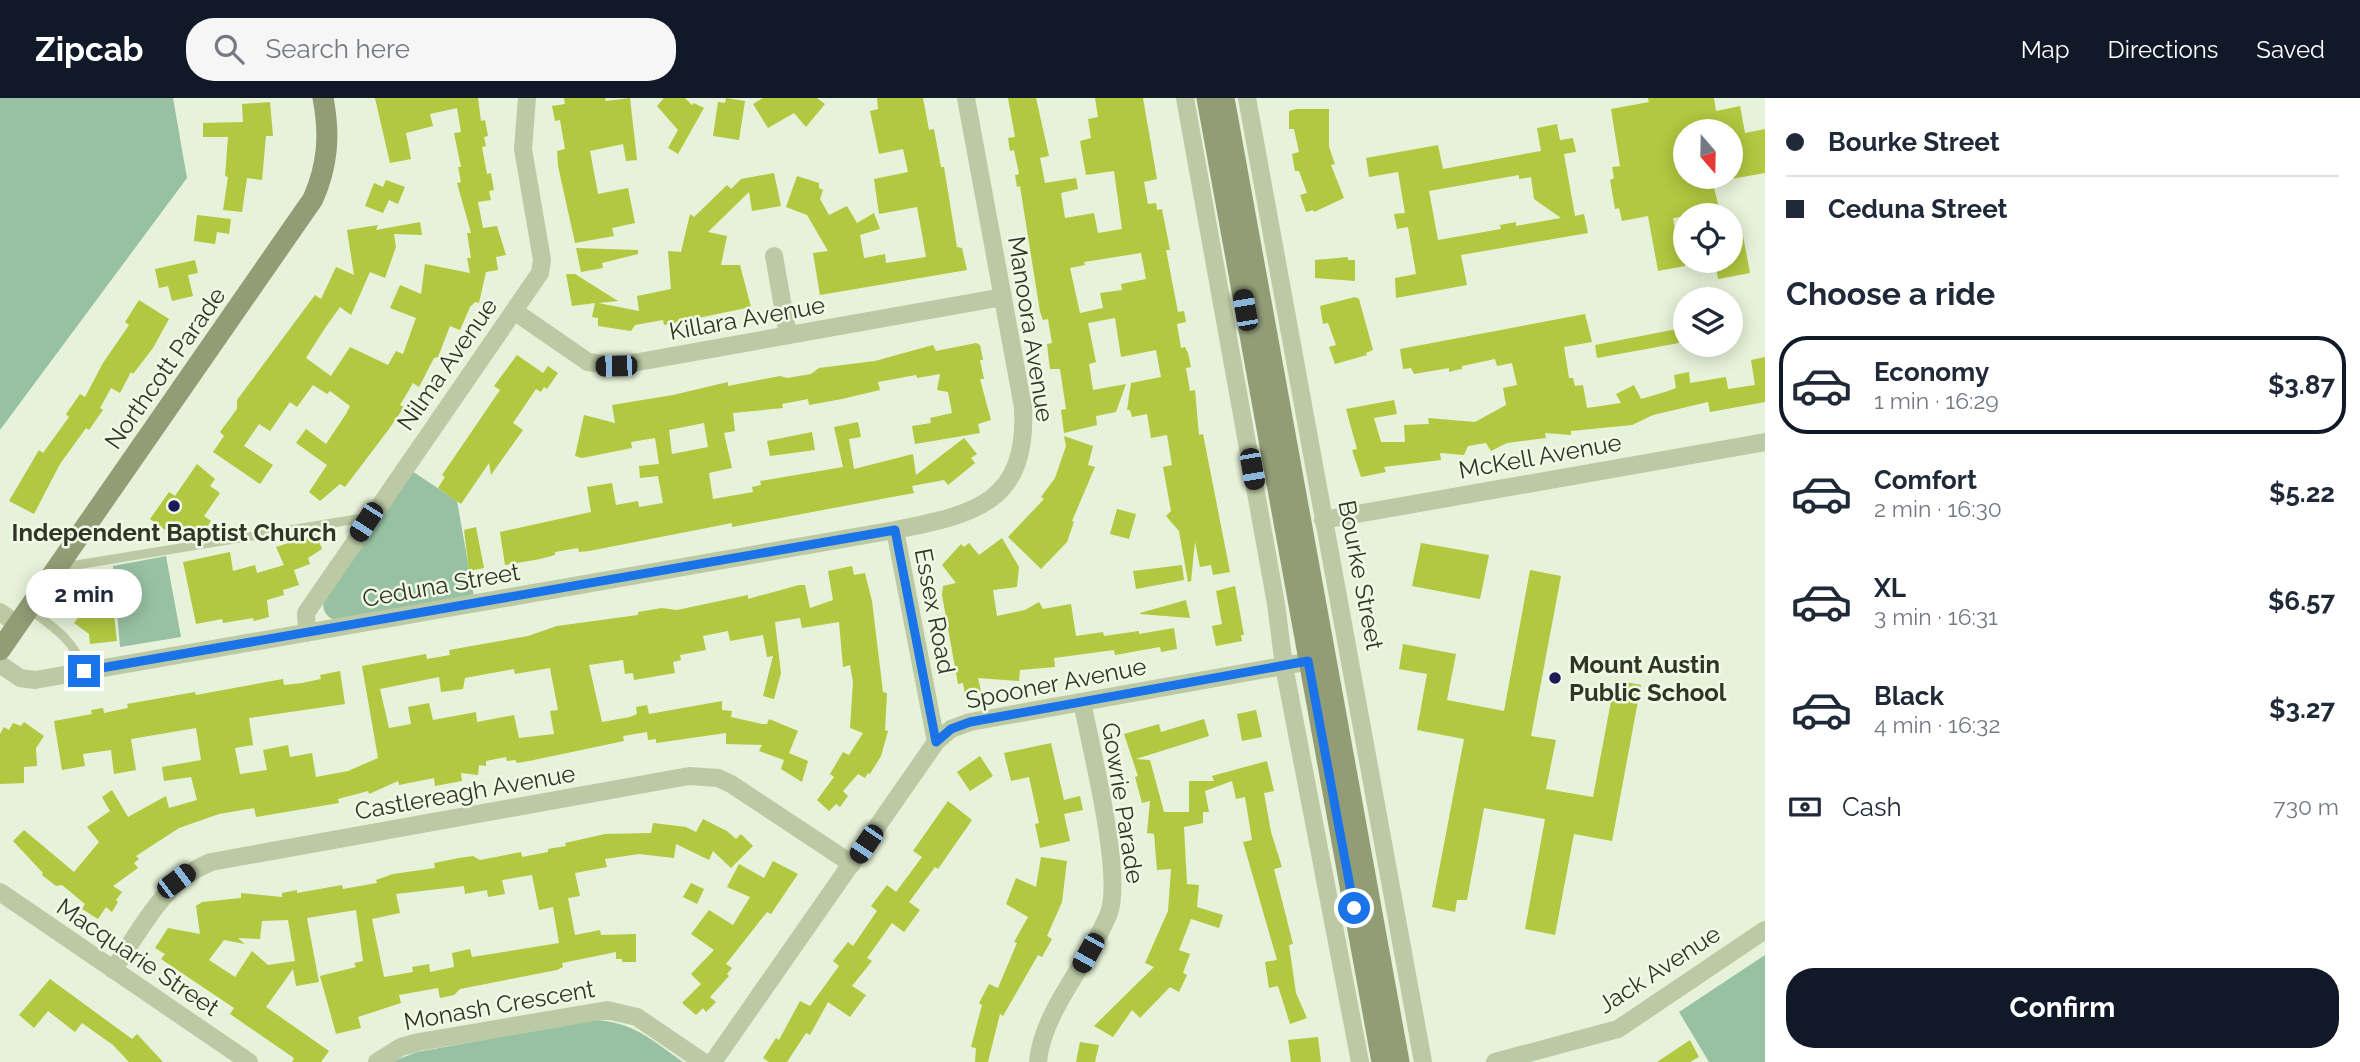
<!DOCTYPE html>
<html lang="en">
<head>
<meta charset="utf-8">
<style>
	body { margin:0; font-family:Raleway,sans-serif; background:#f6f6f7; color:#1f2937; height:100vh; display:flex; flex-direction:column; font-size:26px; white-space:nowrap }
	* { box-sizing:border-box; margin:0 }
	p { font-size:23px; color:#747a83 }
	.icon { flex:none; width:38px; height:38px; fill:none; stroke:currentColor; stroke-width:2; stroke-linecap:round; stroke-linejoin:round }
	.map { position:relative; flex:1; overflow:hidden }
	.details { display:flex; flex-direction:column; background:#fff; width:595px }
	.details>* { flex:none }
	.guide { display:grid; align-content:center; height:154px; padding:0 21px; background:#fff }
	.needle { width:46px; rotate:160deg }
	.fabs { position:absolute; left:1673px; top:21px; display:grid; gap:14px }
	.fabs a { display:grid; place-items:center; width:70px; height:70px; border-radius:50%; background:#fff; box-shadow:0 4px 18px #0003; font-size:35px }
	.end { position:absolute; width:32px; height:32px; margin:-16px; border:9px solid #1a73e8; background:#fff; box-shadow:0 0 0 4px #fff }
	.from { border-radius:50% }
	.bubble { position:absolute; height:49px; border-radius:24px; background:#fff; box-shadow:0 4px 18px #0003; font-size:23px; font-weight:700; line-height:49px; text-align:center }
	.car { position:absolute; width:21px; height:42px; margin:-21px -10px; border-radius:9px; box-shadow:0 0 5px 2px #0007; background:linear-gradient(#222 24%,#8ab4d8 0 40%,#222 0 76%,#8ab4d8 0 86%,#222 0) }
	.guide b { display:flex; align-items:center; gap:24px; height:66px; font-size:26px }
	.guide b+b { border-top:2px solid #e0e1e3 }
	.guide i { width:18px; height:18px; background:#1f2937 }
	ul { padding:0; list-style:none }
	li { display:flex; align-items:center; gap:21px; height:98px; margin:0 14px 10px; padding:0 7px; border:4px solid transparent; border-radius:28px }
	li div { flex:1 }
	li b { display:block; font-size:26px }
	li em { font-style:normal; font-weight:700 }
	li.active { border-color:#111827 }
	li>.icon { width:63px; height:63px; stroke-width:1.5 }
	h2 { padding:0 21px; font-size:32px; line-height:84px }
	.pay { display:flex; align-items:center; gap:18px; height:77px; padding:0 21px; font-size:26px }
	.pay p { margin-inline-start:auto }
	.primary-button { display:flex; gap:14px; margin-top:auto; padding:14px 21px }
	.primary-button a { flex:1; height:80px; border-radius:28px; background:#111827; color:#fff; font-size:28px; font-weight:700; line-height:80px; text-align:center }
	header { display:flex; align-items:center; gap:42px; box-sizing:border-box; height:98px; padding:0 35px; background:#111827; color:#fff }
	header strong { font-size:33px }
	nav { display:flex; gap:38px; margin-inline-start:auto; font-size:24px }
	.search { width:490px; height:63px; background:#f6f6f7; display:flex; align-items:center; gap:18px; box-sizing:border-box; padding:0 24px; border-radius:28px; color:#747a83; font-size:26px }
	main { display:flex; flex:1; min-height:0 }
	.map>svg:first-child { display:block }
</style>
</head>
<body>
<header>
<strong>Zipcab</strong>
<div class="search"><svg class="icon" aria-label="search" viewBox="0 0 24 24"><circle cx="10" cy="10" r="6"/><path d="M15 15l6 6"/></svg>Search here</div>
<nav><a>Map</a><a>Directions</a><a>Saved</a></nav>
</header>
<main>
<div class="map">
<svg width="1765" height="964" viewBox="0 0 1765 964">
	<rect width="100%" height="100%" fill="#e6f2d9"/>
	<path fill="#98c1a3" d="M0,0H173L187,80L0,332Z
		M412,373L457,403L474,499L336,523C325,518 323,513 323,502Z
		M166,458L181,539L120,549L113,468Z
		M1765,857V964H1709L1679,914Z
		M595,922C633,924 652,942 683,964H391L417,954Z"/>
	<path fill="#b1c840" fill-rule="evenodd" d="M375,0H478L481,23L485,22L488,38L484,39L486,48L482,49L487,76L491,75L494,92L489,93L491,102L478,104L483,130L497,128L506,157L496,159L498,172L486,174L479,205L475,204L470,209L460,232L450,228L438,259L434,260L419,289L413,285L400,307L404,309L389,331L345,389L340,386L320,403L309,394L327,367L296,345L306,331L326,346L346,316L350,308L330,293L327,296L313,287L297,309L290,304L270,333L259,326L244,348L273,367L260,386L213,354L224,338L220,334L237,311V302L315,197L321,201L336,169L354,177L347,132L378,127L376,132L420,124L422,137L394,136L396,149L385,180L370,174L351,217L340,209L325,230L306,260L331,278L350,249L388,267L396,253L403,256L416,220L390,210L400,187L421,196L425,166L470,175L467,160H471L467,135H471L457,85L461,84L458,69H461L454,35L461,34L457,10L430,16L433,28L406,35L411,61L390,65Z
		M564,0H605L606,3L630,0L637,62L626,63L623,46L590,53L598,96L628,90L635,125L612,130L614,138L575,145L558,68L557,53L565,51L560,22L555,23L552,8L565,6Z
		M664,0H685L692,7L694,5L704,10L678,56L668,50L678,32L657,8Z
		M726,0L745,3L739,42L713,38L718,4L725,5Z
		M763,0H817L825,6L806,29L794,15L768,30L753,6Z
		M877,0H923L929,32L934,31L941,69H944L957,149L962,150L967,172L820,197L813,155L828,153L807,117L786,109L797,78L819,85V90L823,92L820,101L829,117L847,108L857,125L874,115L880,131L860,137L864,160L885,156L886,165L926,159L917,109L879,116L874,81L908,74L903,51L879,56L870,13L878,11Z
		M1008,0H1036L1049,58L1040,60L1045,85L1076,80L1078,91L1061,95L1065,120L1094,115L1098,135L1122,131L1114,73L1086,77L1080,43L1091,40L1088,21L1098,19L1095,0H1143L1157,81L1144,84L1148,106L1156,105L1157,112L1162,111L1170,152H1166L1178,214L1184,213L1186,224L1177,226L1181,250L1185,249L1188,255L1191,269L1186,270L1190,293L1195,292L1199,337L1203,336L1230,474L1213,477L1211,467L1200,469L1195,444L1191,483L1188,484L1179,433L1166,418L1171,413L1163,369L1172,367L1167,337L1151,340L1147,316L1132,319L1130,312H1127L1131,285L1161,279L1156,252L1121,259L1115,220L1088,225L1096,264L1089,266L1093,292L1126,286L1116,314L1096,318L1097,327L1064,335L1061,312L1066,311L1060,271H1050L1047,246L1052,245L1048,221L1043,222L1040,214L1020,88L1017,89L1015,77L1019,76L1014,52L1010,53L1008,40L1015,39ZM1141,155L1146,181L1121,186L1122,192L1100,195L1103,210L1080,215L1070,170L1085,167L1084,164Z
		M1648,0H1714L1716,13L1740,8L1745,35L1765,31V75L1731,81V33H1685V79H1711L1720,113L1697,107V117L1673,120L1677,143L1685,142V168L1658,173L1648,118L1622,123L1619,110L1615,111L1610,82L1614,80L1612,69L1620,68L1611,11L1649,4Z
		M270,4L273,38H266L262,82L247,80L242,114L223,112L228,79L225,78L228,39H203V25L243,24L242,6Z
		M1296,11H1329V49L1335,66L1331,67L1344,100L1314,114L1313,112L1306,114L1300,97L1307,95L1299,73H1295L1292,56L1299,54L1294,31H1289V13Z
		M1557,26L1560,42L1573,40L1576,54L1564,56L1575,118L1584,116L1588,135L1461,157L1467,187L1396,200L1395,180L1416,176L1408,129L1397,131L1394,116L1405,115L1398,74L1369,79L1366,60L1438,47L1443,71L1541,53L1537,30ZM1519,77V81L1531,79L1534,101L1561,120L1516,128V124L1500,127L1501,131L1438,142L1429,93Z
		M774,75L781,108L752,113L749,94L708,134L727,138L721,167H740L751,209L664,227L663,222L635,227L631,233L598,228V220L592,219L595,205L572,208L566,176H575L618,203L598,205L639,213L637,198L671,191L668,153L681,154L690,116L694,119L727,87L731,91L741,81Z
		M386,82L405,89L398,106L389,102L383,115L365,108L374,85L383,89Z
		M197,117L231,121L229,136L217,134L215,146L194,143Z
		M1742,132L1750,175L1718,181L1715,163H1731V134Z
		M576,150L638,152V156L602,165L603,170L581,174Z
		M1348,159V162H1355V183L1315,180V162Z
		M195,162L198,175L188,177L193,198L172,203L168,188L159,190L155,171Z
		M1355,199L1359,201L1373,252L1366,255L1367,257L1335,266L1329,249L1336,247L1328,225L1323,226L1320,208Z
		M139,202L169,221L153,250L133,276L131,274L120,295L111,290L100,310L103,312L89,332L86,330L60,366L34,416L9,403L39,352L43,355L69,319L66,316L80,296L85,299L103,265L129,227L125,224Z
		M1585,216L1592,244L1564,249L1569,280H1573L1575,288L1583,287L1587,310L1621,305L1616,296L1634,287L1641,301L1665,294L1676,290L1674,277L1689,274L1690,285L1726,279L1728,291L1755,287L1751,262L1765,259V304L1710,314L1708,304L1653,317L1632,327L1571,333V337L1545,335L1546,340L1507,345L1491,353L1486,345L1468,348L1464,357L1440,355L1441,362L1384,369L1386,374L1361,379L1352,352L1357,351L1346,311L1394,302L1397,316L1374,320L1381,344H1405L1404,327L1429,326L1428,320L1475,324L1506,307L1503,290L1517,287L1512,265L1497,268L1495,261L1462,268V271L1456,272L1449,274V270L1414,276L1411,270L1403,271L1400,251Z
		M1677,231L1679,245L1597,260L1595,247Z
		M976,245L980,247L983,262H980L984,281H980L991,322L978,326L980,335L915,346L912,328L931,325L930,320L952,315L948,294L937,292L940,276L917,280L916,277L878,284L880,292L842,301L809,307L808,301L782,306L783,310L733,315L735,333L724,335L732,370L709,375L713,401L753,394L752,389L761,387L760,383L843,369L834,329L858,324L861,339L849,341L854,371L913,356L916,377L964,340L977,356L971,360L975,365L948,387L944,382L912,388L914,395L887,400L732,429V425L589,453L579,454L578,450L555,454V457L540,461L505,467L500,434L591,414L587,389L612,385L616,407L638,403L639,409L663,405L658,378L640,380L639,368L659,366L655,340L631,344L632,350L582,360L575,358L584,317L615,325L612,307L673,297L728,284V288L780,278L787,280L811,276L819,270L875,263L933,247L936,253ZM704,325L708,349L672,356L669,332Z
		M517,257L543,275L548,268L558,275L547,291L544,289L541,294L536,291L513,325L523,332L491,377L489,365L461,406L438,390L445,379L442,377L500,292L494,288Z
		M812,334L815,352L770,358L767,343Z
		M1064,338L1093,348L1088,367L1095,369L1072,423L1074,424L1067,444L1041,471L1008,439L1044,401L1041,399L1055,380L1066,348Z
		M197,366L215,381L210,388L220,395L204,418L211,423L202,437L175,439L150,421L169,394L175,398Z
		M1117,411L1136,416L1129,441L1110,436Z
		M476,429L484,470L469,473L464,432Z
		M316,436L322,451L308,460L310,466L294,472L299,487L283,492L284,497L267,502L269,519L254,523L253,520L223,525L222,521L196,526L183,464L230,454L233,473L255,467L257,475L284,467L276,449Z
		M1002,440L1019,469L1017,489L993,492L997,518L1025,512L1039,504L1043,511L1071,506L1076,538L1103,534L1104,538L1139,533V536L1174,530L1177,551L1161,554L1160,549L1115,557L1114,552L1054,560L1055,569L1020,572L1019,583L978,580L981,593L965,596L963,585L958,586L942,497L943,488L956,485L942,467L961,446L964,449L969,445L979,457Z
		M1421,445L1489,457L1480,501L1412,488Z
		M1182,467L1184,482L1136,491L1133,473Z
		M852,468L854,477L865,475L872,503L883,594L887,595L885,632L888,633L881,658L870,676L868,675L865,680L858,676L843,693L848,698L840,709L836,706L829,713L817,702L834,679L830,676L843,654L849,657L863,635L850,630L853,584L850,567L843,569L839,524L802,530L800,520L775,524L781,575L774,601L763,598L773,558L767,559L763,537L730,543L728,533L703,538L706,552L680,557L681,562L673,564L675,575L634,582L633,575L625,576L623,562L589,567L602,624L630,619L637,616L636,609L647,607L649,616L722,603V612L732,613L731,619L762,626H767L769,621L798,633L789,655L808,663L802,684L781,671L784,662L759,653L762,647L726,646V635L656,645V641L648,642L647,634L623,638L624,643L529,663L517,665L515,662L507,663L506,659L486,663V668L479,667L478,677L461,675L462,683L435,688L434,680L399,687L398,683L369,696L368,693L338,701L339,705L256,719L254,710L219,716L179,730L136,758L139,761L134,765L138,770L113,788L122,794L116,802L118,804L112,814L106,809L98,821L82,811L85,806L62,787L56,788L42,777L43,775L13,743L24,732L74,774L99,744L87,729L110,713L102,699L112,692L128,719L166,698L169,710L197,702L191,679L164,683L162,669L201,662L196,630L131,641L136,672L114,676L111,652L83,656L85,668L62,672L54,623L92,616L91,612L103,610L104,615L128,610L127,606L195,594L196,597L283,581L284,587L302,585L321,581L320,577L340,573L345,606L249,620L253,647L235,650L240,676L267,672L263,652L288,647L290,659L312,655L316,679L348,673L378,660L362,568L426,556L427,561L450,557L449,552L528,538L557,528L638,517V514L662,510L677,512L748,497V501L799,487H805L810,510L833,502L828,473ZM550,570L558,612L550,613L554,636L519,640L514,617L477,624L476,614L433,622L429,605L408,609L411,626L389,630L380,591L439,579L441,594L463,591L465,580L514,571L515,576Z
		M1530,472L1561,478L1531,638L1556,642L1546,691L1593,699L1615,582L1641,587L1612,743L1574,736L1555,837L1525,831L1545,721L1484,710L1467,802H1457L1455,814L1432,809L1464,641L1417,632L1427,576L1399,571L1403,546L1456,556L1447,602L1504,613Z
		M1235,488L1244,537H1241L1242,543L1216,548L1212,528L1222,526L1216,493Z
		M1186,502L1190,520L1140,516V515Z
		M83,513L93,519L114,517L117,543L90,546L89,536L74,525Z
		M1256,612L1262,639L1242,643L1237,616Z
		M1204,621L1209,638L1136,661L1150,662L1164,714H1189V683H1214L1212,678L1267,663L1274,693L1264,695L1271,734L1282,769L1274,771L1293,846L1289,847L1296,895L1307,920L1290,926L1278,888L1269,890L1265,864L1277,862L1243,744L1252,742L1245,699L1236,701L1232,683L1205,693L1209,714H1203V725L1184,729L1187,786L1199,787L1197,809L1223,817L1219,830L1191,821L1179,852L1190,856L1183,875L1187,877L1179,894L1170,889L1140,920L1132,912L1113,939L1094,928L1154,869L1145,865L1168,813L1171,771L1157,772L1154,736L1147,735L1150,703L1142,705L1135,679L1138,678L1124,636L1159,626L1161,634Z
		M24,624L44,638L36,650L37,668L24,669V685L0,686V636L4,629L9,632L13,625L21,628Z
		M1051,645L1064,702L1080,698L1083,712L1064,716L1070,743L1040,750L1035,726L1039,725L1029,679L1011,683L1004,655Z
		M980,658L993,678L970,693L957,674Z
		M948,703L972,722L938,771L935,769L909,804L920,812L904,834L892,825L867,860L872,863L852,888L866,897L850,919L828,904L810,937L806,935L787,964H769L763,960L776,940L779,942L800,903L810,908L839,868L833,863L848,844L853,848L877,813L871,808L887,787L896,794L922,759L913,753Z
		M703,721L727,733L736,741L741,736L753,748L731,770L713,753L709,762L676,746L674,760L639,756L605,761L607,769L575,775L580,798L568,800L575,837L600,832L601,837L636,836V864H622V861H616V854L562,865L563,869L557,872L460,891L454,897L440,900L438,890L399,897L401,905L358,919L361,930L336,936L320,878L356,869L354,865L363,863L356,812L307,820L319,884L296,888L293,871L266,909L329,953L321,964H292L294,960L230,916L234,910L161,861L165,856L155,850L168,830L200,836L196,808L202,804L241,800V795L282,799V795L297,792V795L342,787L343,791L377,785L376,782L393,776L435,770L434,765L459,760L473,758L480,762L521,754L522,759L548,754V751L566,748L565,745L605,736L651,735L653,725L686,729L696,734ZM532,777L539,812L553,809L559,845L472,859L470,851L452,855L454,869L430,874L429,866L412,869L413,874L384,879L372,821L400,815L396,796L464,788L465,796L487,792L488,799L505,796L502,782ZM288,822L295,863L268,867L252,853L235,879L209,862L224,842L245,846L238,840L260,841L262,823Z
		M1041,759L1067,763L1062,804L1047,838L1052,841L1042,859L1038,857L1003,918L1000,916L988,964H975L976,950L971,949L982,907L979,905L989,886L998,890L1017,845L1014,844L1028,819L1006,806L1016,780L1036,789Z
		M773,763L798,776L771,816L767,814L726,866L732,870L727,876L729,878L710,899L716,904L706,914L703,910L696,917L682,905L701,886L691,876L714,852L691,836L709,812L733,827L750,799L727,789L739,766L764,780Z
		M691,785L704,791L697,806L683,799Z
		M50,881L132,941L137,936L163,964H129L113,947L82,925L75,934L48,913L34,930L19,917Z
		M1318,939L1321,964H1291L1288,942Z
		M1690,942L1699,959L1690,964H1657Z
		M1080,944L1099,947L1095,964H1076Z"/>
	<g fill="none" stroke-linecap="round" stroke-linejoin="round">
		<path stroke="#bbcaa4" stroke-width="9" d="M58,470L357,421L366,424
			M29,511C54,529 76,544 84,573"/>
		<path stroke="#bbcaa4" stroke-width="18" d="M1185,0L1276,506L1284,568L1360,964
			M1247,0L1423,964
			M774,158L788,237
			M514,213L588,264L616,268L1003,199
			M1323,422L1765,344
			M895,432L936,644
			M0,514L18,527
			M307,535L306,515L540,175L542,162L523,51L527,0
			M0,566L20,580L35,582L895,432C974,416 1028,406 1023,309L966,0
			M0,794L249,964
			M113,872C141,832 164,782 211,764L689,678L718,680L731,686L852,766
			M377,964L401,949L419,944L607,912L637,919L703,964
			M713,964L936,644L951,631L970,624L1322,561
			M1038,964C1042,913 1091,862 1109,815C1123,776 1091,650 1082,604
			M1495,964L1618,931L1765,832"/>
		<path stroke="#929d76" stroke-width="21" d="M1207,0L1382,964
			M1224,0L1399,964
			M0,552L313,101C328,67 330,36 323,0"/>
	</g>
	<g fill="none" stroke-linecap="round" stroke-linejoin="round">
		<path stroke="#1a73e8" stroke-width="9" d="M84,573L895,432L936,644L951,631L970,624L1308,563L1354,810"/>
	</g>
	<g fill="#1b1b57" stroke="#f0f9e5" stroke-width="2.5">
		<circle cx="174" cy="408" r="7"/>
		<circle cx="1555" cy="580" r="7"/>
	</g>
	<g text-anchor="middle" dominant-baseline="central" stroke-width="5" stroke-linejoin="round" paint-order="stroke">
		<g font-size="24" fill="#313526" stroke="#f0f9e5">
			<text transform="translate(747 220) rotate(-10)">Killara Avenue</text>
			<text transform="translate(1031 231) rotate(81)">Manoora Avenue</text>
			<text transform="translate(447 266) rotate(-55)">Nilma Avenue</text>
			<text transform="translate(165 270) rotate(-55)">Northcott Parade</text>
			<text transform="translate(1540 358) rotate(-10)">McKell Avenue</text>
			<text transform="translate(1361 477) rotate(79)">Bourke Street</text>
			<text transform="translate(441 487) rotate(-10)">Ceduna Street</text>
			<text transform="translate(935 513) rotate(79)">Essex Road</text>
			<text transform="translate(1056 585) rotate(-11)">Spooner Avenue</text>
			<text transform="translate(465 694) rotate(-10)">Castlereagh Avenue</text>
			<text transform="translate(1123 705) rotate(81)">Gowrie Parade</text>
			<text transform="translate(138 859) rotate(34)">Macquarie Street</text>
			<text transform="translate(1659 871) rotate(-33)">Jack Avenue</text>
			<text transform="translate(499 907) rotate(-10)">Monash Crescent</text>
		</g>
		<g font-size="24" font-weight="bold" fill="#313526" stroke="#f0f9e5">
			<text x="174" y="434">Independent Baptist Church</text>
			<text x="1569" y="566" text-anchor="start">Mount Austin<tspan x="1569" dy="28">Public School</tspan></text>
		</g>
	</g>
</svg>
<div class="fabs">
<a><svg class="needle" viewBox="-14 -14 28 28"><path d="M0-13l5 13h-10z" fill="#e53935"/><path d="M0 13l5-13h-10z" fill="#747a83"/></svg></a>
<a><svg class="icon" aria-label="locate" viewBox="0 0 24 24"><circle cx="12" cy="12" r="6"/><path d="M12 2v4M12 18v4M2 12h4M18 12h4"/></svg></a>
<a><svg class="icon" aria-label="layers" viewBox="0 0 24 24"><path d="M12 4l9 5-9 5-9-5zM3 14l9 5 9-5"/></svg></a>
</div>
<i class="end from" style="left:1354px;top:810px"></i>
<i class="end" style="left:84px;top:573px"></i>
<div class="bubble" style="left:26px;top:471px;width:116px">2 min</div>
<i class="car" style="left:1245px;top:212px;rotate:350deg"></i>
<i class="car" style="left:616px;top:268px;rotate:269deg"></i>
<i class="car" style="left:1252px;top:371px;rotate:170deg"></i>
<i class="car" style="left:366px;top:424px;rotate:213deg"></i>
<i class="car" style="left:866px;top:746px;rotate:214deg"></i>
<i class="car" style="left:176px;top:783px;rotate:53deg"></i>
<i class="car" style="left:1088px;top:855px;rotate:209deg"></i>
</div>
<section class="details">
<div class="guide">
<b><i class="from"></i>Bourke Street</b>
<b><i></i>Ceduna Street</b>
</div>
<h2>Choose a ride</h2>
<ul>
<li class="active"><svg class="icon" aria-label="car" viewBox="0 0 24 24"><path d="M5 17H2v-5l4-1 3-4h7l3 4 3 1v5h-3M9 17h6M6 11h13"/><circle cx="7" cy="17" r="2"/><circle cx="17" cy="17" r="2"/></svg><div><b>Economy</b><p>1 min · 16:29</p></div><em>$3.87</em></li>
<li><svg class="icon" aria-label="car" viewBox="0 0 24 24"><path d="M5 17H2v-5l4-1 3-4h7l3 4 3 1v5h-3M9 17h6M6 11h13"/><circle cx="7" cy="17" r="2"/><circle cx="17" cy="17" r="2"/></svg><div><b>Comfort</b><p>2 min · 16:30</p></div><em>$5.22</em></li>
<li><svg class="icon" aria-label="car" viewBox="0 0 24 24"><path d="M5 17H2v-5l4-1 3-4h7l3 4 3 1v5h-3M9 17h6M6 11h13"/><circle cx="7" cy="17" r="2"/><circle cx="17" cy="17" r="2"/></svg><div><b>XL</b><p>3 min · 16:31</p></div><em>$6.57</em></li>
<li><svg class="icon" aria-label="car" viewBox="0 0 24 24"><path d="M5 17H2v-5l4-1 3-4h7l3 4 3 1v5h-3M9 17h6M6 11h13"/><circle cx="7" cy="17" r="2"/><circle cx="17" cy="17" r="2"/></svg><div><b>Black</b><p>4 min · 16:32</p></div><em>$3.27</em></li>
</ul>
<div class="pay"><svg class="icon" aria-label="cash" viewBox="0 0 24 24"><path d="M3 7h18v10H3z"/><circle cx="12" cy="12" r="2"/></svg>Cash<p>730 m</p></div>
<div class="primary-button"><a>Confirm</a></div>
</section>
</main>
</body>
</html>
